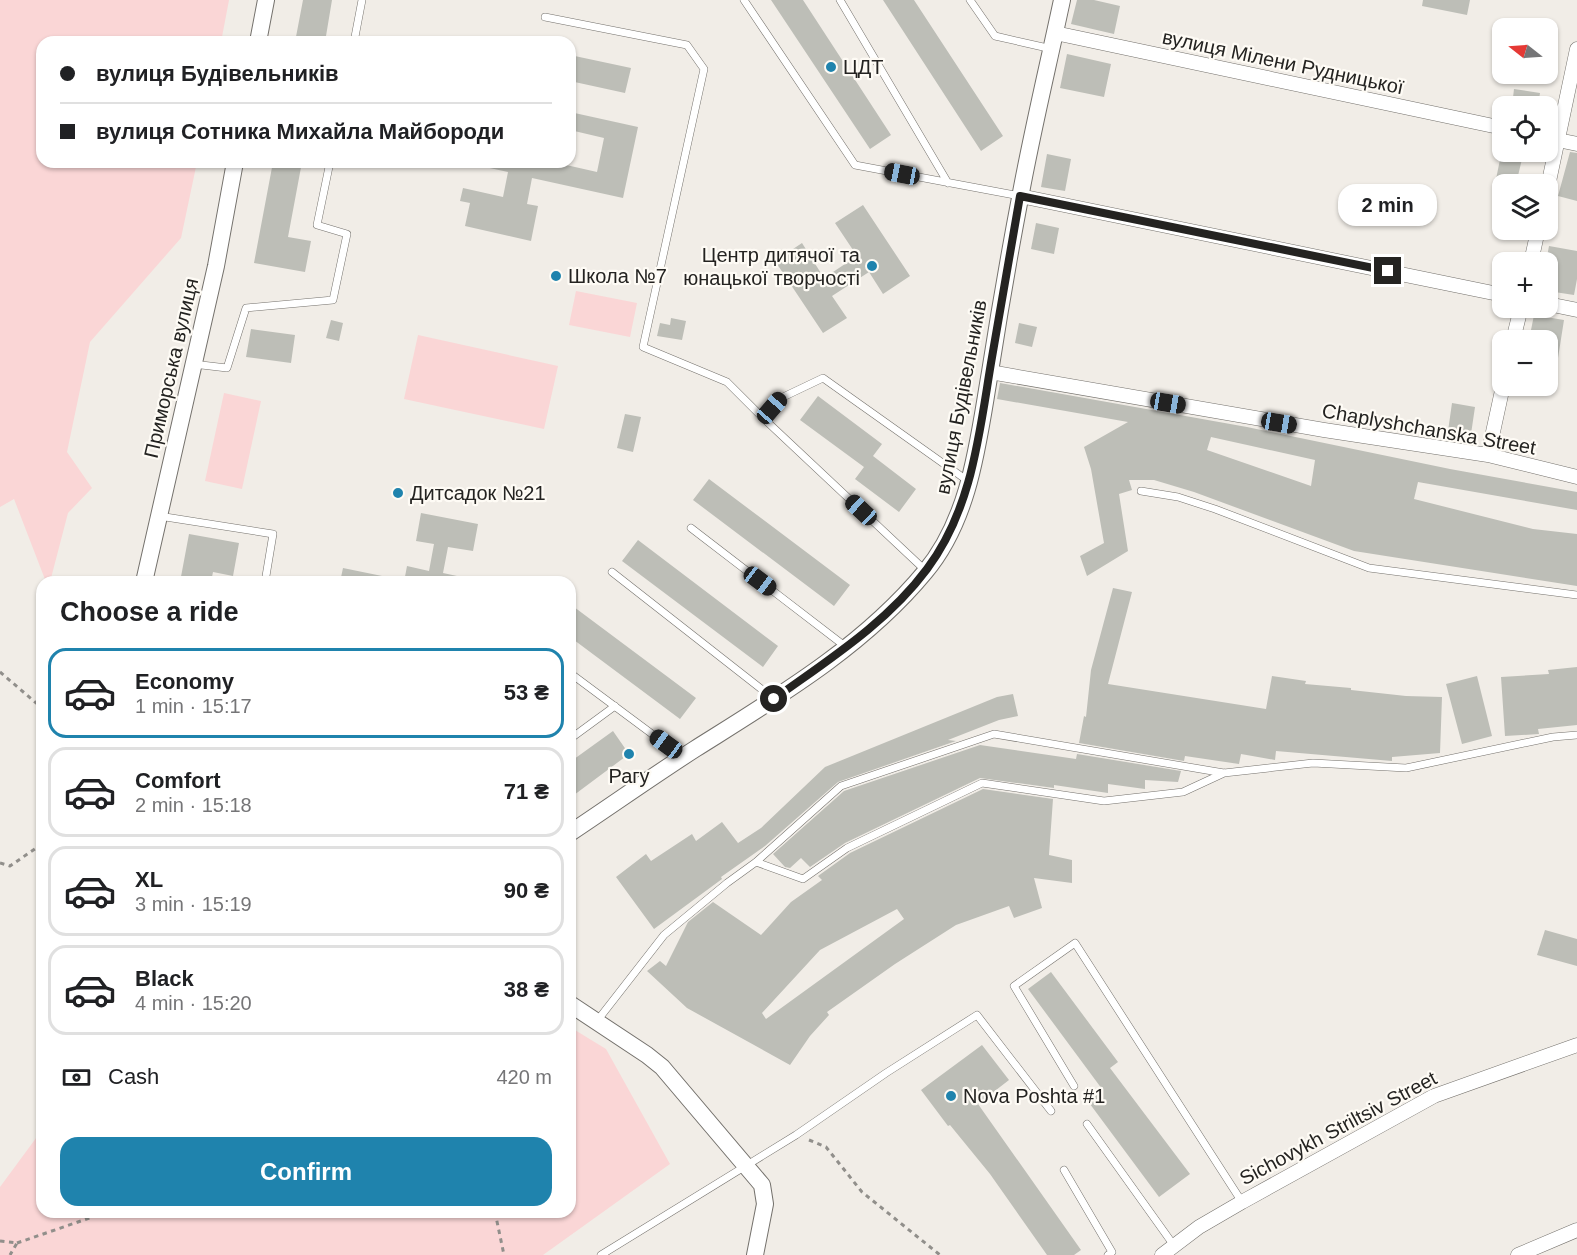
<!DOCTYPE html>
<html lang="en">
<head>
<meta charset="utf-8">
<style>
	body { margin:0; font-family:Arial,sans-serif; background:#f6f6f6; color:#202124; height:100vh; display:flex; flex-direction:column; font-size:22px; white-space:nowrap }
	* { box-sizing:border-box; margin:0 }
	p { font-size:20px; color:#757577 }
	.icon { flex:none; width:33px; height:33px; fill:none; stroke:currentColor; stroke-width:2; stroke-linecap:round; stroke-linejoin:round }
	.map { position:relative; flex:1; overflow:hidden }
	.sheet { position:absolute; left:36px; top:576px; width:540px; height:642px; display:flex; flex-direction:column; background:#fff; border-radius:18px; box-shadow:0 2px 4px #0004 }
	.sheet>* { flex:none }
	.guide { position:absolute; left:36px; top:36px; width:540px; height:132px; border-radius:18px; box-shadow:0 2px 4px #0004; display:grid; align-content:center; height:132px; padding:0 24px; background:#fff }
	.needle { width:39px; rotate:287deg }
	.controls { position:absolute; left:1492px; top:18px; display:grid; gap:12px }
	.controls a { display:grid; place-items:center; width:66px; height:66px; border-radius:12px; background:#fff; box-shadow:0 2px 4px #0004; font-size:30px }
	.end { position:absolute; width:27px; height:27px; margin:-14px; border:8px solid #242321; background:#fff; box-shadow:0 0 0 3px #fff }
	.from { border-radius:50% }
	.bubble { position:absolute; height:42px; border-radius:18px; background:#fff; box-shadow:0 2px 4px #0004; font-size:20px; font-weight:600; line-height:42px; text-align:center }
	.car { position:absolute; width:18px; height:36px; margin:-18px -9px; border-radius:8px; box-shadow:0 0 4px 2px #0007; background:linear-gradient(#222 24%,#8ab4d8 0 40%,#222 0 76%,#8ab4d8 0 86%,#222 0) }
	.guide b { display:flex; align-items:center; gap:21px; height:57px; font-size:22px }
	.guide b+b { border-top:2px solid #e0e0e0 }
	.guide i { width:15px; height:15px; background:#202124 }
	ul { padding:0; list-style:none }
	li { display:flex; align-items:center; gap:18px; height:90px; margin:0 12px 9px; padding:0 12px; border:3px solid #e0e0e0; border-radius:18px }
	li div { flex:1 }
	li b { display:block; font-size:22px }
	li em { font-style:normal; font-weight:600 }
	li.on { border-color:#1f83ad }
	li>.icon { width:54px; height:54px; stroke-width:1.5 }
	h2 { padding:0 24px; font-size:27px; line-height:72px }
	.pay { display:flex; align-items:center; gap:15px; height:66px; padding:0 24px; font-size:22px }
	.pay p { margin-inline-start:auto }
	.cta { display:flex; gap:12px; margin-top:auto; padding:12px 24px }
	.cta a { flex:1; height:69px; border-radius:18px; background:#1f83ad; color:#fff; font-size:24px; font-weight:600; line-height:69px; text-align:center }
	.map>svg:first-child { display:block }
</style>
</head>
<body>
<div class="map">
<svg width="1577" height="1255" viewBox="0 0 1577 1255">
	<rect width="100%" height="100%" fill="#f1ede7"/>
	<path fill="#fad6d6" d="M0,0H229L221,42H42V162H197L181,238L90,342L67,452L92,488L68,513L50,582H46L14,499L0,507Z
		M576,291L637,303L630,337L569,325Z
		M418,335L558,366L544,429L404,399Z
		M224,393L261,401L242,489L205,481Z
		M570,1027L606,1049L670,1164L543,1255H0V1187L42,1130V1212H570Z"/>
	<path fill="#bdbeb7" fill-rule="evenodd" d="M303,0H332L325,42H295Z
		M771,0H803L891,135L870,149Z
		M883,0H914L1003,136L981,151Z
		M1077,0H1094L1120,6L1114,34L1071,24Z
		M1423,0H1470L1467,15L1422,6Z
		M1067,54L1111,64L1104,97L1060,88Z
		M570,55L631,68L625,93L570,81Z
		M1514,89L1540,93L1538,106H1512Z
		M570,112L638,127L623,198L532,178L527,204L538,206L531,241L465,226L470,203L460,201L463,188L503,197L508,172L485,167L486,162H553L597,172L604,138L570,130Z
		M1502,150L1523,155L1516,184L1496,179Z
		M1570,152L1577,153V201L1558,196Z
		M1047,154L1071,159L1065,191L1041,187Z
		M273,162H302L288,237L311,241L305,272L254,263Z
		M863,205L910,276L883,294L869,272L832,296L847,318L823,333L775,261L802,243L824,278L857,256L835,223Z
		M1036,223L1059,228L1054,254L1031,249Z
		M1549,246L1577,251V279L1574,295L1548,291V262H1546Z
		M1534,315L1564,320L1555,377H1548V340H1529Z
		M671,318L686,321L682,340L657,336L660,323L670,325Z
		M331,320L343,323L339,341L326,338Z
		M1019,323L1037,327L1032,347L1015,343Z
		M251,329L295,335L291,363L246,357Z
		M1000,383L1247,427L1450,469L1577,492V510L1418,482L1414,499L1533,529L1577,534V586L1354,551L1194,492L1154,480H1129L1132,490L1119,494L1128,551L1087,576L1080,556L1104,543L1091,469L1084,447L1128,422L997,399ZM1211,437L1315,460L1311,486L1207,450Z
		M818,396L882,444L873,456L916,489L899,512L855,479L864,467L800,420Z
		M1452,403L1475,407L1471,434L1448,431Z
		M625,414L641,417L633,452L617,448Z
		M709,479L850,585L834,606L693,500Z
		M421,513L478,524L473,551L448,547L443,573L457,576L456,582H404L407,566L429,571L434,544L416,541Z
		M189,534L239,543L233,576L213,572L211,582H180Z
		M638,540L778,646L763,667L622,561Z
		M343,568L382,576V582H340Z
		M1113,588L1132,592L1108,684L1266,709L1272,676L1306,681L1305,684L1351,688V690L1406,696L1442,697L1440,753L1392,757V761L1276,751L1275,760L1241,754L1239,764L1185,756L1184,761L1079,743L1084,716L1086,717L1091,670Z
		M570,604L696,698L680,719L570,637Z
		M1577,667V725L1538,729L1539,734L1505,736L1501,677L1549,674L1548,670Z
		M1477,676L1492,736L1462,744L1446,684Z
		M1013,694L1018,716L999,720L948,740L956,741L838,782L765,846L721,877L722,879L654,929L616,877L646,854L651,861L692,834L696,841L722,822L738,843L761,828L825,767L997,697Z
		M613,731L629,754L570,798V762Z
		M980,745L1076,759L1077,754L1181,771L1178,782L1145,780V789L1108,784V793L1054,785V788L980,778L845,843L810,867L801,858L790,868L785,867L773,854L844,791Z
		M983,789L1053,799L1049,855L1072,860V883L1034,878L1042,908L1014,918L1009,906L956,925L895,964L827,1012L829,1015L810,1036L790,1065L687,1008L647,971L660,961L666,966L688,922L713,902L761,935L791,902L822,880L818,876L850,853ZM897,909L904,919L766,1019L762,1013L820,950Z
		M1545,930L1577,939V966L1537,955Z
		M1051,972L1118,1062L1110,1068L1190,1174L1159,1197L1087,1100L1102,1089L1028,989Z
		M982,1045L1009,1080L978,1104L1081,1250L1074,1255H1047L990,1174L950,1125L948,1126L921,1090Z"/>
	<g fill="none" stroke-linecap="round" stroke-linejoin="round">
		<g stroke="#74716c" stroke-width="8">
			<path id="service" d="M744,0L855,165L1020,196
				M840,0L948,183
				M970,0L995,36L1052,49
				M545,17L687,45L704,69L643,347L727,382L763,418
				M354,42L362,0
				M193,364L227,368L246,308L333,300L347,234L317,225L330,162
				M1141,491L1178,497L1215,509L1369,568L1577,595
				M159,516L273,534L265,582
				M691,528L846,647
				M926,571L763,418L781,398L823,378L968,481
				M612,572L774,699
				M570,673L683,757
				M570,739L615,706
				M756,862L803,879L847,848L982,783L1104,801L1183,792L1224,773
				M597,1021L664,935L727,883L756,862L841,786L994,734L1224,773L1313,763L1406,768L1553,737L1577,735
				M1074,1086L1014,986L1075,943L1242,1202
				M1087,1124L1175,1247
				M1064,1170L1112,1252L1108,1255
				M601,1255L796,1135L886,1073L977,1015L1051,1111"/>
		</g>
		<g stroke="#74716c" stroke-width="15">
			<path id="minor" d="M1055,33L1503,128
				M1548,138L1577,144
				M1548,186L1577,49
				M1020,196L1503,295
				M1531,262L1538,230
				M1548,304L1577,310
				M1513,340L1521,308
				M990,372L1324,430L1488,455L1577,477
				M1488,455L1503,386
				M1162,1255L1199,1227L1242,1202L1434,1096L1577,1045
				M1518,1255L1577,1230"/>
		</g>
		<g stroke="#74716c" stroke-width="18">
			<path id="tertiary" d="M258,42L266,0
				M144,582L216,266L235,162
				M570,833C612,805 653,776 695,749C776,698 863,647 925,572C971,517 978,441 990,372C999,314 1009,256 1020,198C1032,132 1048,66 1062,0
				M570,1004L647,1055L662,1067L762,1185L765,1204L755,1255"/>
		</g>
		<path stroke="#918f8b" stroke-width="3" stroke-dasharray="4.5 4.5" stroke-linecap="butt" d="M0,672L42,708
			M0,863L10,866L42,844
			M809,1140L826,1147L862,1192L940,1255
			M495,1212L504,1255
			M0,1241L17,1243L10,1255
			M17,1243L107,1212"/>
		<use href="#service" stroke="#fff" stroke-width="7"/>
		<use href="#minor" stroke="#fff" stroke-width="14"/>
		<use href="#tertiary" stroke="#fff" stroke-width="16"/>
	</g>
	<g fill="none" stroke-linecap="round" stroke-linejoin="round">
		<path stroke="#242321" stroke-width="8" d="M774,699C828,660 887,623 927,569C972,509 979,435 991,363C1001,307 1010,252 1020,196L1388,271"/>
	</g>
	<g fill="#1f83ad" stroke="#fefbf5" stroke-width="2">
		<circle cx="831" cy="67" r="6"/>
		<circle cx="872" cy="266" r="6"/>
		<circle cx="556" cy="276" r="6"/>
		<circle cx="398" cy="493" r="6"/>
		<circle cx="629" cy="754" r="6"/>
		<circle cx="951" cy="1096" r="6"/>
	</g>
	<g text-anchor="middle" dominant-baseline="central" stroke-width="4.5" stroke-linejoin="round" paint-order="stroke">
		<g font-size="20" fill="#242321" stroke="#fefbf5">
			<text transform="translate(1283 62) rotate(12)">вулиця Мілени Рудницької</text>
			<text transform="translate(171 368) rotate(-77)">Приморська вулиця</text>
			<text transform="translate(961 397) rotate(-79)">вулиця Будівельників</text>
			<text transform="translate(1429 429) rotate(10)">Chaplyshchanska Street</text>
			<text transform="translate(1338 1128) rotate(-28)">Sichovykh Striltsiv Street</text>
		</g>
		<g font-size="20" fill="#242321" stroke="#fefbf5" text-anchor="start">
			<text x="843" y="67">ЦДТ</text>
			<text x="860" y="255" text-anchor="end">Центр дитячої та<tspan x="860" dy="23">юнацької творчості</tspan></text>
			<text x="568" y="276">Школа №7</text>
			<text x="410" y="493">Дитсадок №21</text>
			<text x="629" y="776" text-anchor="middle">Рагу</text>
			<text x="963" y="1096">Nova Poshta #1</text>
		</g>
	</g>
</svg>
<div class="controls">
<a><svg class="needle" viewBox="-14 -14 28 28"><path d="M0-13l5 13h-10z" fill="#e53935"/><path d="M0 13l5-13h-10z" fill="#757577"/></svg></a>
<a><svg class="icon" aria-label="locate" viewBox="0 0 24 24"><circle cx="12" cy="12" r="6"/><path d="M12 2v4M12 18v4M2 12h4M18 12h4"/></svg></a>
<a><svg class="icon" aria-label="layers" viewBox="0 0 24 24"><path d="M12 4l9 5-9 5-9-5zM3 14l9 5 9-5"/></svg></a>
<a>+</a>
<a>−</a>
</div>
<i class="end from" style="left:774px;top:699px"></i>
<i class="end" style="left:1388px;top:271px"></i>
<div class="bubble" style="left:1338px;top:184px;width:99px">2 min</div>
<i class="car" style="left:902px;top:174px;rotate:281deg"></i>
<i class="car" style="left:1168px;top:403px;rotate:100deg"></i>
<i class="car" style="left:772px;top:408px;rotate:41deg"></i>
<i class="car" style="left:1279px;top:423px;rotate:100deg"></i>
<i class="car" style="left:861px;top:510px;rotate:313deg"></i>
<i class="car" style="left:760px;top:581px;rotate:127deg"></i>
<i class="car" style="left:666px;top:744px;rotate:306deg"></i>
<div class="guide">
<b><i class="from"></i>вулиця Будівельників</b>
<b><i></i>вулиця Сотника Михайла Майбороди</b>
</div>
<section class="sheet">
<h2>Choose a ride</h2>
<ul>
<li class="on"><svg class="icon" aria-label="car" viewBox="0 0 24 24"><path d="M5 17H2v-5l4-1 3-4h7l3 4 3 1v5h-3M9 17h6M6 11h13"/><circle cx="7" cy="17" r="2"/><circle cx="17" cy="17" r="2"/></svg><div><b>Economy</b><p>1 min · 15:17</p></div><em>53 ₴</em></li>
<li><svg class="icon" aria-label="car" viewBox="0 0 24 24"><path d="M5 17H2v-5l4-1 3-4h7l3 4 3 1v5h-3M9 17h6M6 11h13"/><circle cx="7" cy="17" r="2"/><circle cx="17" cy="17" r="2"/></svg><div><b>Comfort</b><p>2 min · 15:18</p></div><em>71 ₴</em></li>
<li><svg class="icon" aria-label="car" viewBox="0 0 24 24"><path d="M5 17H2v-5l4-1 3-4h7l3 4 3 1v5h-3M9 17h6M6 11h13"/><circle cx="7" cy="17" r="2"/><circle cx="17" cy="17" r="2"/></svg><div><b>XL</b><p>3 min · 15:19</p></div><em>90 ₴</em></li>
<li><svg class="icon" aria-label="car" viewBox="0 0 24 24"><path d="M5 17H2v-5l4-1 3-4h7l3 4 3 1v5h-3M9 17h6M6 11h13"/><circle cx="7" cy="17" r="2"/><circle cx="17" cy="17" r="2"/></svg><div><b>Black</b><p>4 min · 15:20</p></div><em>38 ₴</em></li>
</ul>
<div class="pay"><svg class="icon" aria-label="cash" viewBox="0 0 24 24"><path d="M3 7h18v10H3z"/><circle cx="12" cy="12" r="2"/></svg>Cash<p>420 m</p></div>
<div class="cta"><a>Confirm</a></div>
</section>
</div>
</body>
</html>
